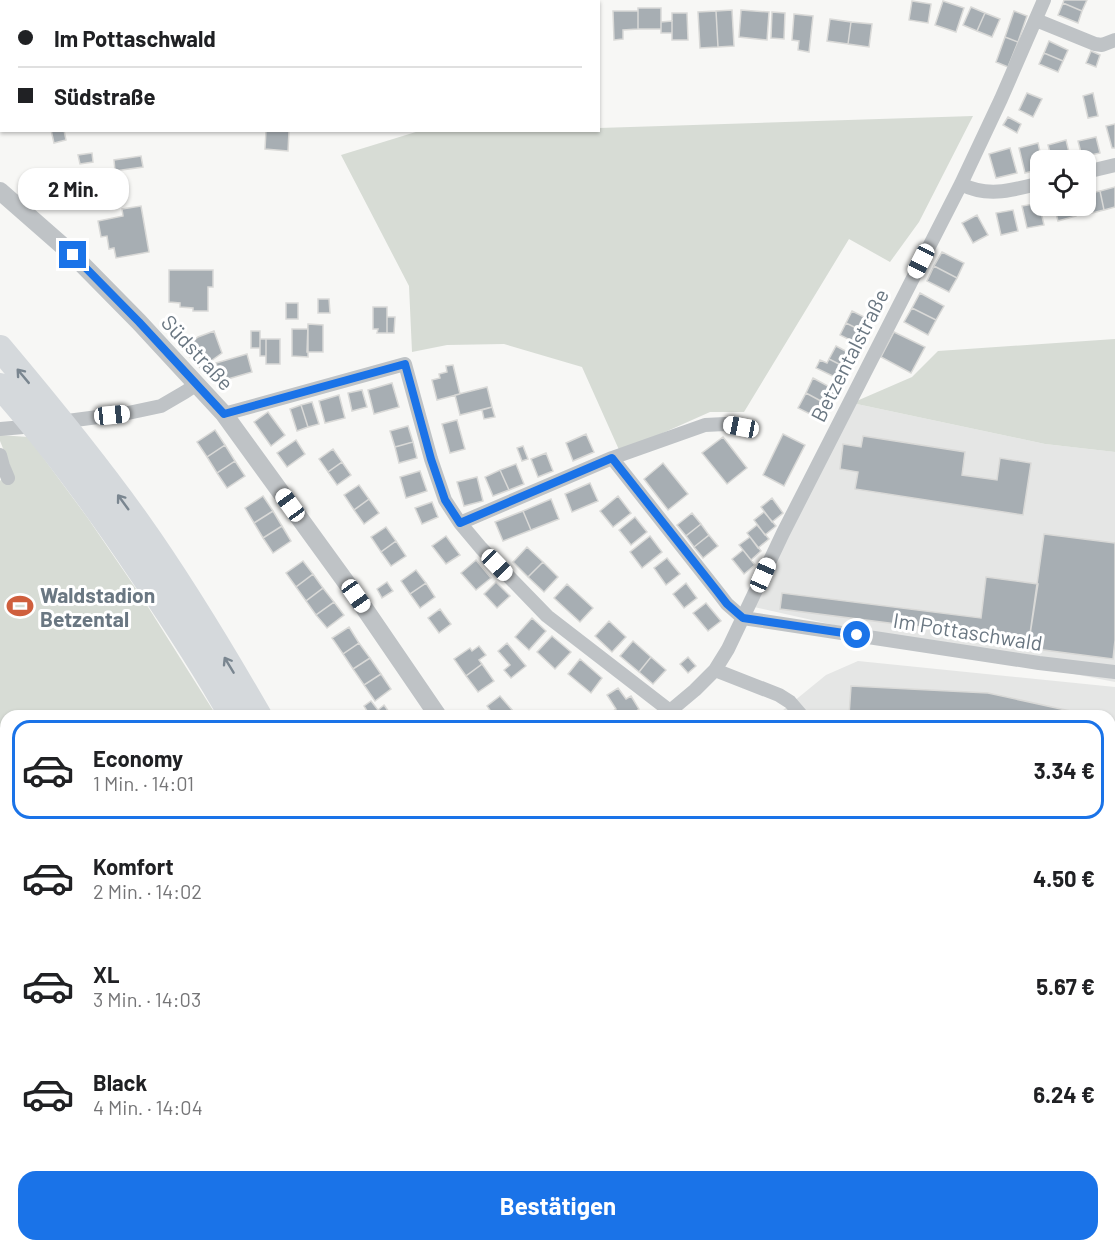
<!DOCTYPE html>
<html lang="de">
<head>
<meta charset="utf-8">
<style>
	body { margin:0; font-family:Barlow,sans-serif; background:#f6f6f6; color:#202124; height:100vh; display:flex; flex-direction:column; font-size:22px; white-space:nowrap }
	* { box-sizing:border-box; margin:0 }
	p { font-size:20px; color:#757577 }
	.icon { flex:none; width:33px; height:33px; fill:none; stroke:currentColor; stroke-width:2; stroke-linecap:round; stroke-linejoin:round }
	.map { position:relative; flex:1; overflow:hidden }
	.sheet { position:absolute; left:0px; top:710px; width:1116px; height:542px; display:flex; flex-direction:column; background:#fff; border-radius:18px 18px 0 0; box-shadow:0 2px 4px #0004 }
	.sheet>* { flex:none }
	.guide { position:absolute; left:0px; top:0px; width:600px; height:132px; box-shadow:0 2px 4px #0004; display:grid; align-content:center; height:132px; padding:0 18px; background:#fff }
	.fabs { position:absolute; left:1030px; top:150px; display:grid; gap:12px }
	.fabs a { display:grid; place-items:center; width:66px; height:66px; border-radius:12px; background:#fff; box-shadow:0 2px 4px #0004; font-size:30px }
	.end { position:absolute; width:27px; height:27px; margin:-14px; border:8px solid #1a73e8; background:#fff; box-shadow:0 0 0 3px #fff }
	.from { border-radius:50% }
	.bubble { position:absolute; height:42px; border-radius:18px; background:#fff; box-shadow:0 2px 4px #0004; font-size:20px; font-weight:700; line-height:42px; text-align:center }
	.car { position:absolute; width:18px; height:36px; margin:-18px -9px; border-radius:8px; box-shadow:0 0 4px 2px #0007; background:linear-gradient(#fff 24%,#345 0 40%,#fff 0 76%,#345 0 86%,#fff 0) }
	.guide b { display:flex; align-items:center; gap:21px; height:57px; font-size:22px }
	.guide b+b { border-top:2px solid #e0e0e0 }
	.guide i { width:15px; height:15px; background:#202124 }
	ul { padding:10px 0 0; list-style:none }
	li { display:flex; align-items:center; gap:18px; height:99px; margin:0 12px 9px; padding:0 6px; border:3px solid transparent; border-radius:18px }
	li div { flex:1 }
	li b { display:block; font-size:22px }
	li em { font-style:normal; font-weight:700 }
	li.current { border-color:#1a73e8 }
	li>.icon { width:54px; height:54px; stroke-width:1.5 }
	.primary-button { display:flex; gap:12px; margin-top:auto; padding:12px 18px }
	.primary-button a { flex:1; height:69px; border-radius:18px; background:#1a73e8; color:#fff; font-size:24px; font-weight:700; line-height:69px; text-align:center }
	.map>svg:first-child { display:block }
</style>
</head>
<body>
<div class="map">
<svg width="1115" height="1250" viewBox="0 0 1115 1250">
	<rect width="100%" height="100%" fill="#f7f7f5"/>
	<path fill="#e5e6e5" d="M852,403L1045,444L1115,452V682L905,641L754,607Z
		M858,661L1115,687V1250H673L669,1245H1110V716L777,715L826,675Z"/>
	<path fill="#d7dcd5" d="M973,116L919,222L890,262L849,239L744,412H710L620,452L582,367L504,344L447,345L412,352L409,286L341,155L419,131L598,130L599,128Z
		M1115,339V452L1045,444L852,403L912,377L938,351Z
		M0,435L28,437L87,517L143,599L216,715L6,716V1245H516L519,1250H0V481L11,468L0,441Z"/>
	<path fill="#a7aeb3" stroke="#d9d9d7" stroke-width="1.5" d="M1064,0H1087L1082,11L1063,3Z
		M912,1L931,4L928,23L909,20Z
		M943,1L964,8L956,32L935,25Z
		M1063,3L1082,11L1078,23L1058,15Z
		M971,7L985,13L977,31L963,25Z
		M638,8H661V29H638Z
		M732,10L734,46L718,47L716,11Z
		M741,10L769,12L767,40L739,37Z
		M613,11H638V29L623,30V39L614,40Z
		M716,11L718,47L700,48L698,12Z
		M1014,11L1027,16L1018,42L1005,37Z
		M772,12L785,13L784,39L771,38Z
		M672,13H687L688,40H672Z
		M985,13L1000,19L992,37L977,31Z
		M794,14L813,16L809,52L798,50L799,41L792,40Z
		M830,19L851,22L848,44L827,41Z
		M672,21V33H661V22Z
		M851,22L872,24L869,47L848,44Z
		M1005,37L1018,42L1008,67L996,62Z
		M1049,41L1068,50L1063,61L1044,53Z
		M1091,51L1100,55L1096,67L1086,63Z
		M1044,53L1063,61L1058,72L1039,64Z
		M1027,93L1042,99L1033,117L1019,110Z
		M1093,93L1098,116L1088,118L1083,96Z
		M1008,117L1021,124L1017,133L1003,125Z
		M1115,124V148H1112L1106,126Z
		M51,130H64L66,140L54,143Z
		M266,130L289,131L288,151L265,149Z
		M1096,137L1100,153L1082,157L1078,141Z
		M1066,140L1071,160H1052L1048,145Z
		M1038,143L1042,160L1041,169L1025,173L1019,148Z
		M1010,148L1017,173L996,178L989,154Z
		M92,153L93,162L80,164L78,155Z
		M141,156L143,167L115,171L114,160Z
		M1115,187V207L1104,210L1100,191Z
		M1100,191L1104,210L1088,214L1086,205V194Z
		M1039,203L1044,225L1027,228L1022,206Z
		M141,206L149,252L116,258L114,248L109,249L107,236L101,237L98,221L123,216L122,209Z
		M1054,206H1073L1076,216L1058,221Z
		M1013,210L1018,231L1001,235L996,213Z
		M977,215L988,235L973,243L962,223Z
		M942,252L964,263L957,278L934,266Z
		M934,266L957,278L949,292L927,281Z
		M169,270H213V287H208V311H193V308L180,307V303L169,302Z
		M920,293L944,306L936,320L912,308Z
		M318,299H329L330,313H318Z
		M286,303H298V319H286Z
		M373,307H387V333H377L378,329H373Z
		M912,308L936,320L928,335L904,322Z
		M852,311L874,322L868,334L846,323Z
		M387,317H395L394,333H387Z
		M846,323L868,334L862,346L840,335Z
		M308,324L323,325V352H307Z
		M292,329H308V357L292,356Z
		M214,331L222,353L211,361L214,364L205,373L183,350L198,337Z
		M251,331H260V348H251Z
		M894,332L925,347L911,373L881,357Z
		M260,339H266V356H260Z
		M266,339H280V364H266Z
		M836,346L855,356L849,369L829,359Z
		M247,354L252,372L221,381L216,363Z
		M829,359L849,369L843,381L816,368L820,360L827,363Z
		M453,365L460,394L437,400L432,380L440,378L439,374L447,372L446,366Z
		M813,378L839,392L832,407L806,393Z
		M392,383L399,407L374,414L368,390Z
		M487,387L492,407L460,415L455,395Z
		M362,390L367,407L352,411L348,393Z
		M806,393L832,407L824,421L798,408Z
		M339,395L345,418L325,423L319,401Z
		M312,402L319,424L308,427L301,405Z
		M301,405L308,427L297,431L290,409Z
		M492,407L495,417L484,419L482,410Z
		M268,412L285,435L271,446L254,422Z
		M457,420L465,449L450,453L442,424Z
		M408,426L413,442L395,447L390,431Z
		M215,430L225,445L207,457L197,442Z
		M586,434L594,452L573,461L566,443Z
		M783,434L805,445L784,486L763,475Z
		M863,436L965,452L962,475L997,480L1000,458L1031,463L1023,515L855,489L858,472L840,469L843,444L861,447Z
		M723,437L747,468L727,484L702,453Z
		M296,440L305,454L287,467L277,453Z
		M413,442L417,458L399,463L395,447Z
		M225,445L235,461L217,473L207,457Z
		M523,446L528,459L522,461L517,448Z
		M333,449L342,462L328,472L319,459Z
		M546,453L553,471L538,477L531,459Z
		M235,461L245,476L227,488L217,473Z
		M342,462L351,475L337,485L328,472Z
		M663,463L688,494L668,510L644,479Z
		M516,464L524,484L509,490L500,470Z
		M500,470L509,490L493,496L485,477Z
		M420,471L427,491L406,498L400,477Z
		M477,477L483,501L464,506L457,482Z
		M590,483L598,501L572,512L565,494Z
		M359,485L369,499L354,510L344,495Z
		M263,496L273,511L254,523L245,508Z
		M618,496L631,513L613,527L600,511Z
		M772,498L783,513L772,522L761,507Z
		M369,499L379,513L364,524L354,510Z
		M551,499L559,519L531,530L523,511Z
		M432,502L438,517L422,524L415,508Z
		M273,511L282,526L263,538L254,523Z
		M523,511L531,530L503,541L495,522Z
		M764,512L776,526L765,535L754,520Z
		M692,513L701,524L686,536L677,525Z
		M635,517L647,532L631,545L619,530Z
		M701,524L709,535L694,547L686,536Z
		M757,525L769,539L758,548L747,533Z
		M282,526L291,541L273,553L263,538Z
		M386,527L396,541L381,552L371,537Z
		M1044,534L1115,543V640L1113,659L1028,648Z
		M709,535L718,546L703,558L694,547Z
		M446,536L460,555L446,564L432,546Z
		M650,536L662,552L642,568L630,552Z
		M750,537L761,551L751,560L739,545Z
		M396,541L406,556L391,566L381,552Z
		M527,547L543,562L528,577L513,562Z
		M743,550L755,565L744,574L732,559Z
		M667,558L680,574L666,585L654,568Z
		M476,560L491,578L476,590L461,573Z
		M303,561L313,574L296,587L286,573Z
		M543,562L558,577L544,592L528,577Z
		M416,570L426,583L410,594L401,581Z
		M313,574L323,588L306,601L296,587Z
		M986,577L1038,584L1029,641L780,609L782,593L981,618Z
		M387,582L393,591L382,598L377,589Z
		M496,582L510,596L497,608L484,594Z
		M426,583L435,597L420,608L410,594Z
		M686,583L697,598L684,608L673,594Z
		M567,584L593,608L580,622L554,598Z
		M323,588L334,602L316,615L306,601Z
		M334,602L344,615L327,628L316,615Z
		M706,603L721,621L708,631L693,613Z
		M440,609L451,624L439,633L428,618Z
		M532,618L546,631L529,650L515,637Z
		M609,621L626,637L612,652L595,636Z
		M349,627L359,643L343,654L332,638Z
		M552,636L571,652L555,669L537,652Z
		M633,641L651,657L639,672L620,656Z
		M359,643L370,658L353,669L343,654Z
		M507,643L526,666L511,678L504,670L510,665L498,651Z
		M479,646L486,655L479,660L482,664L466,676L454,659L470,648L472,651Z
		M651,657L666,670L653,684L639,672Z
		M688,657L696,666L688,673L680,664Z
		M370,658L381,674L364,685L353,669Z
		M580,659L602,678L591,693L568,674Z
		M482,664L494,681L478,692L466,676Z
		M381,674L391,689L375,701L364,685Z
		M851,686L988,693L1093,716H849Z
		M618,688L626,699L631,696L639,709L630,716L607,715L616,709L607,695Z
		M500,696L513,711L507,716H494L487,706Z
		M371,701L378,710L370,716L364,706Z
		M384,705L391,715L390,716H371Z
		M1110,789L1115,790V830L1110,829Z
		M1115,920V1001L1110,1005V924Z
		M697,1245H821L815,1250H701Z
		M837,1245H858L862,1250H832Z"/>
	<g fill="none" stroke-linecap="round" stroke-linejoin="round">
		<path stroke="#bfc3c6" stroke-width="14" d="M236,0L237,2
			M490,2L497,0
			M1036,20L1095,44L1102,45L1115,40
			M0,72L2,73
			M1086,172L1115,165
			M961,184C988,198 1013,190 1041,183
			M224,414L405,364L431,459L445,500L460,523L481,548L547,616L670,711
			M60,422L128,413L161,406L185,392L197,384
			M0,429L35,426
			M0,455L3,466L8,478
			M612,458L717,591L727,604L743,618
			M460,523L612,458L705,425L725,424L741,427
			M743,618L1039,663L1115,672
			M715,670L779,695L790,702L802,716
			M664,716L695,690L715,670L728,649L783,533L961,184L1001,99L1044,0
			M1110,1216L1115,1223"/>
		<path stroke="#bfc3c6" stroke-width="18" d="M0,191L73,255L139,322L224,414L356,596L438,716
			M632,1245L635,1250"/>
		<path stroke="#d5d9dc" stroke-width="26" d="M0,348C48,405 95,462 138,523C182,585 221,650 259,716
			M0,386C52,444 98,508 141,572C173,619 204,666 232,716
			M535,1245L539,1250
			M565,1245L568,1250"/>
	</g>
	<defs><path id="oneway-shaft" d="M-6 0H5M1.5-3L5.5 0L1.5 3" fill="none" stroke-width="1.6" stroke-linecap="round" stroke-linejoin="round" transform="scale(1.5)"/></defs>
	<g stroke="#7a8690">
		<use href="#oneway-shaft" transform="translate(23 376) rotate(-130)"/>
		<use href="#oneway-shaft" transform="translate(123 502) rotate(-126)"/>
		<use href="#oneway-shaft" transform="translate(229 665) rotate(-121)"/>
	</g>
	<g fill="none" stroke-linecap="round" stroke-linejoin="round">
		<path stroke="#1a73e8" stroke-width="8" d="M73,255L139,322L224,414L405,364L431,459L445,500L460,523L612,458L717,591L727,604L743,618L857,635"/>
	</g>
	<defs>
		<g id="stadium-bare" transform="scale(2.07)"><path d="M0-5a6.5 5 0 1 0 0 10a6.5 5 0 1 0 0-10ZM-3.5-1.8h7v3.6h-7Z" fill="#cf5f3d" stroke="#fff" stroke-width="2.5" paint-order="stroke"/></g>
	</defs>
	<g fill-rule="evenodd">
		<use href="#stadium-bare" x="20" y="606"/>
	</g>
	<g text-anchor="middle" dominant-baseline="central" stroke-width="6" stroke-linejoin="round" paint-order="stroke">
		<g font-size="21" fill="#6a7782" stroke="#fff">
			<text transform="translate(198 352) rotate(47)">Südstraße</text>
			<text transform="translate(849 355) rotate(-63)">Betzentalstraße</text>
			<text transform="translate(968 631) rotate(9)">Im Pottaschwald</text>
		</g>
		<g font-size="21" font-weight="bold" fill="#6a7782" stroke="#fff" text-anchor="start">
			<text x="40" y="594">Waldstadion<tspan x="40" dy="24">Betzental</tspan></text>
		</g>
	</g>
</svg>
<div class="fabs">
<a><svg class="icon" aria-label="locate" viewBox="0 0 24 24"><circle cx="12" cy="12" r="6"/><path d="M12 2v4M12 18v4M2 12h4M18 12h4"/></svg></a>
</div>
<i class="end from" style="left:857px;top:635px"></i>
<i class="end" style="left:73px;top:255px"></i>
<div class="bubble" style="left:18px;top:168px;width:111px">2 Min.</div>
<i class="car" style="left:921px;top:261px;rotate:207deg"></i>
<i class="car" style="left:112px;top:415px;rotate:84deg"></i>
<i class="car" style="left:741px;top:427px;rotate:281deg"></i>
<i class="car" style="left:290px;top:505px;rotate:324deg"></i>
<i class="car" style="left:497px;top:565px;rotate:136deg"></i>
<i class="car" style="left:763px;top:575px;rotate:24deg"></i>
<i class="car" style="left:356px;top:596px;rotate:145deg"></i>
<div class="guide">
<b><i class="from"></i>Im Pottaschwald</b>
<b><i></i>Südstraße</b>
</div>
<section class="sheet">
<ul>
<li class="current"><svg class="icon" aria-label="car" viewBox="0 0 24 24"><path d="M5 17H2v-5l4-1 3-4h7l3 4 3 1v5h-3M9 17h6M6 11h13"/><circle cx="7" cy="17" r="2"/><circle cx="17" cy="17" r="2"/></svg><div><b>Economy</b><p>1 Min. · 14:01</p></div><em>3.34 €</em></li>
<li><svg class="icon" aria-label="car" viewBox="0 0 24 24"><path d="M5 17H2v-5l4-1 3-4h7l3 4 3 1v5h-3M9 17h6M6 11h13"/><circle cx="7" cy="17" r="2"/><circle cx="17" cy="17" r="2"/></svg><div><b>Komfort</b><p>2 Min. · 14:02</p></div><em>4.50 €</em></li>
<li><svg class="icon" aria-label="car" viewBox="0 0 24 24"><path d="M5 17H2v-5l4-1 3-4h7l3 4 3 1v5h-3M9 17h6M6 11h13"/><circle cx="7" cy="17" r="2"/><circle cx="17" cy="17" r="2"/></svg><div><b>XL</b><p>3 Min. · 14:03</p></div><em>5.67 €</em></li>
<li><svg class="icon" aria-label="car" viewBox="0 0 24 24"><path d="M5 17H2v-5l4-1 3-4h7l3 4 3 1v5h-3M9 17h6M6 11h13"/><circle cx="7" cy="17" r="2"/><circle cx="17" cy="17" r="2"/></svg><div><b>Black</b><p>4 Min. · 14:04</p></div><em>6.24 €</em></li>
</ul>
<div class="primary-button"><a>Bestätigen</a></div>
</section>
</div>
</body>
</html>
